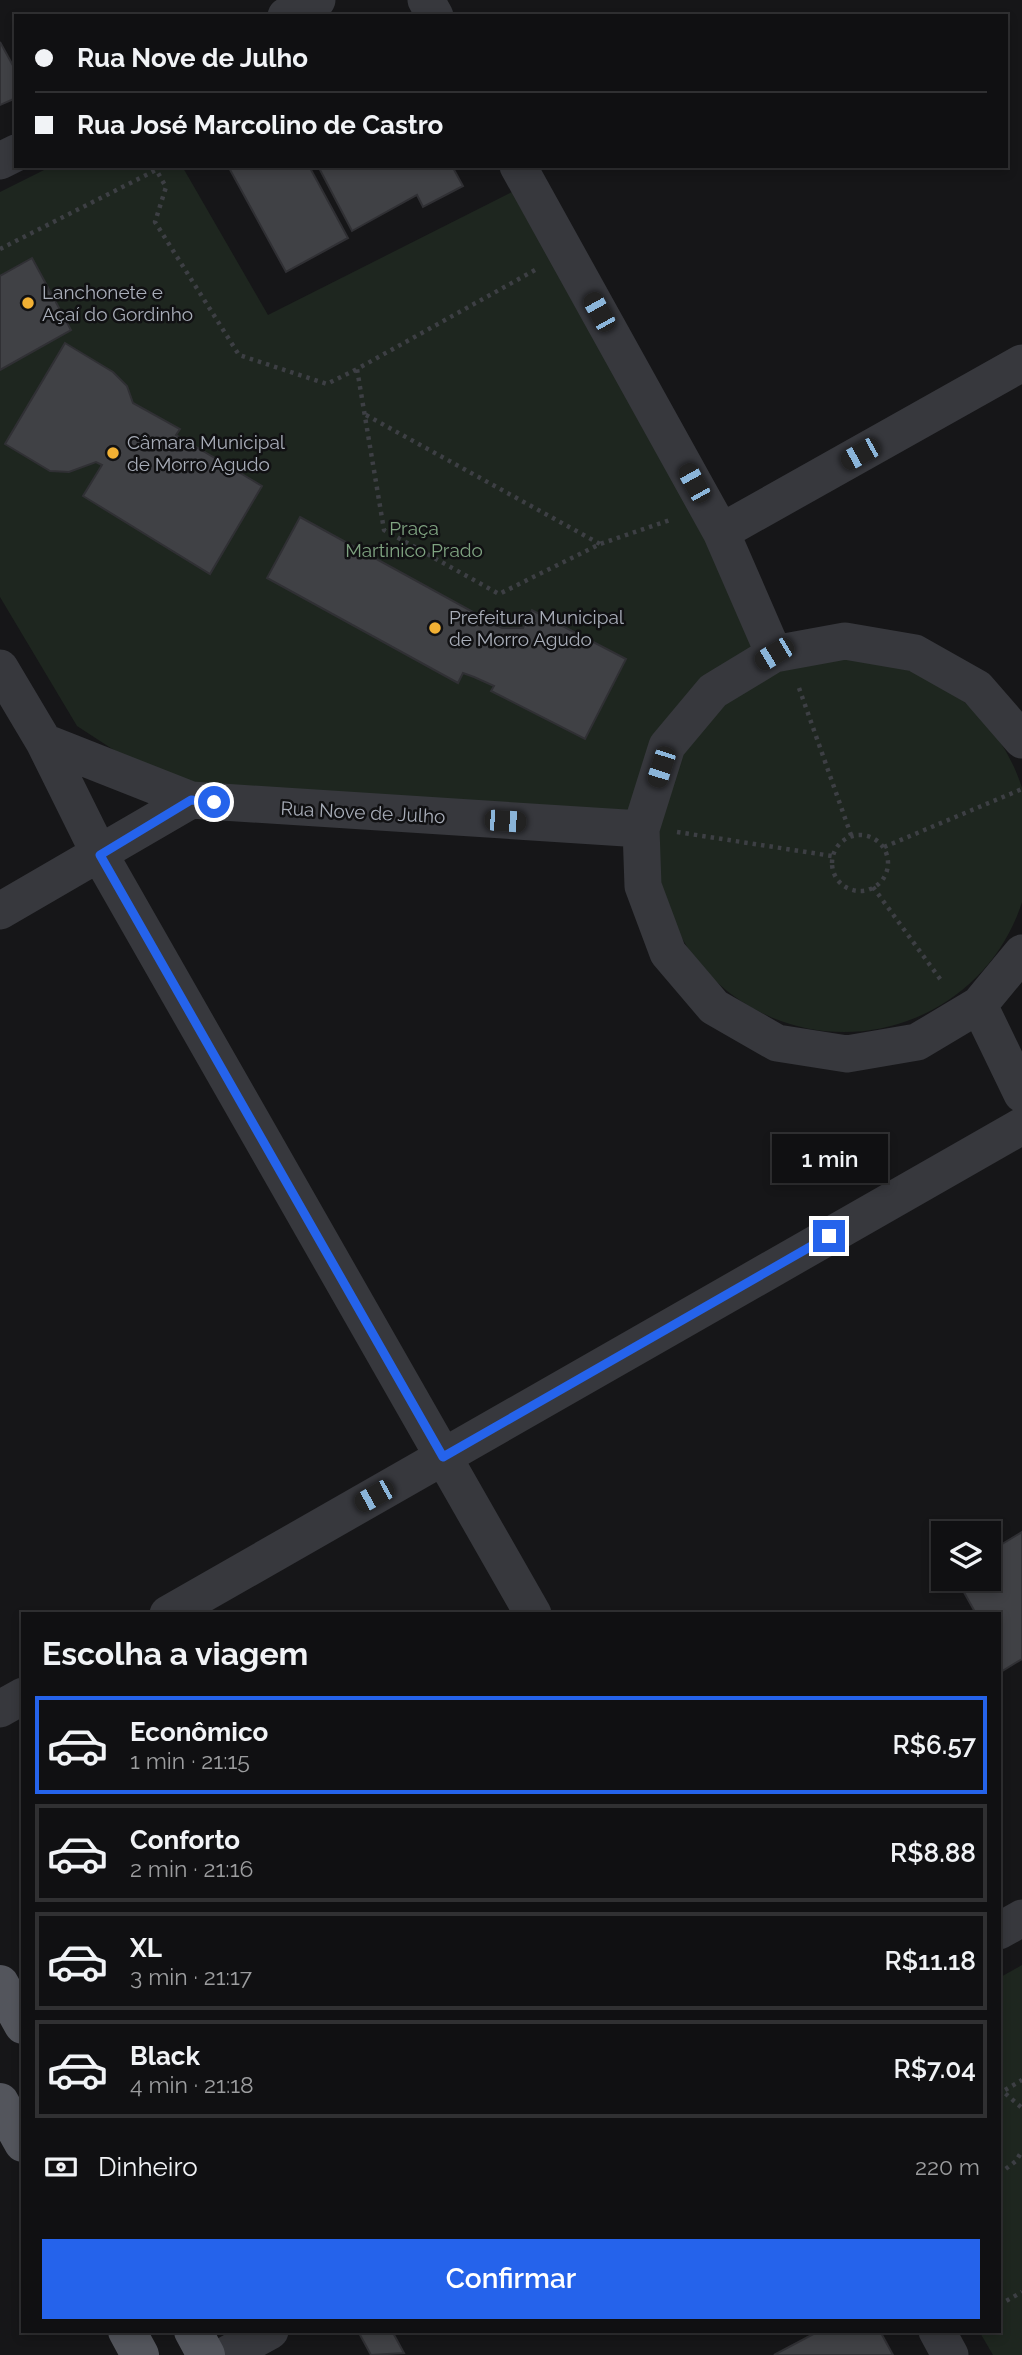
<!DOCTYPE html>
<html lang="pt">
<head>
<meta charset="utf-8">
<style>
	body { margin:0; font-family:Raleway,sans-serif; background:#1e1e20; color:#f1f3f6; height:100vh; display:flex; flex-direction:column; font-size:26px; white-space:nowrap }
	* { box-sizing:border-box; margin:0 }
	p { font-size:23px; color:#9c9d9f }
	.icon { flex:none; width:38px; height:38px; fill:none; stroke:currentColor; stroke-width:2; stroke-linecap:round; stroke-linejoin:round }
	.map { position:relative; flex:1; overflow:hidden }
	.side { position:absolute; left:21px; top:1612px; width:980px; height:721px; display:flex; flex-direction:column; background:#101012; border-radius:0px; box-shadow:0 4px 10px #0003,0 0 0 2px #303032 }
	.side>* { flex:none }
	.hud { position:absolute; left:14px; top:14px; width:994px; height:154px; border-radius:0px; box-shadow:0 4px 10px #0003,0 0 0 2px #303032; display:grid; align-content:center; height:154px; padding:0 21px; background:#101012 }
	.controls { position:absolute; left:931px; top:1521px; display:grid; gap:14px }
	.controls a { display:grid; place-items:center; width:70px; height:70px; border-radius:0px; background:#101012; box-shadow:0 4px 10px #0003,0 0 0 2px #303032; font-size:35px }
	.end { position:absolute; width:32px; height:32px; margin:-16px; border:9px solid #2563eb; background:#fff; box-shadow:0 0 0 4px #fff }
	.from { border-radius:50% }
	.bubble { position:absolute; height:49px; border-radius:0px; background:#101012; box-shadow:0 4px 10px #0003,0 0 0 2px #303032; font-size:23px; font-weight:600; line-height:49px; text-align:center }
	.car { position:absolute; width:21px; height:42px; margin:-21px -10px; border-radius:9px; box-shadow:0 0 5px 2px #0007; background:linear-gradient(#222 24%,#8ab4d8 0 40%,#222 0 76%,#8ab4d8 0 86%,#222 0) }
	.hud b { display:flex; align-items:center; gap:24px; height:66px; font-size:26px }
	.hud b+b { border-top:2px solid #303032 }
	.hud i { width:18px; height:18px; background:#f1f3f6 }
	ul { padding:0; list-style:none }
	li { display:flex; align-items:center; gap:21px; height:98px; margin:0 14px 10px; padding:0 7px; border:4px solid #303032; border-radius:0px }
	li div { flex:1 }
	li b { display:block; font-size:26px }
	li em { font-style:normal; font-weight:600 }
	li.current { border-color:#2563eb }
	li>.icon { width:63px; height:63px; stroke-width:1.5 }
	h2 { padding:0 21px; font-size:32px; line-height:84px }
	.pay { display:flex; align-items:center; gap:18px; height:77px; padding:0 21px; font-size:26px }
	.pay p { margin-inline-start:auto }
	.cta { display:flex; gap:14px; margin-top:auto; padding:14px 21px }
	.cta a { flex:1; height:80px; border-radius:0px; background:#2563eb; color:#fff; font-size:28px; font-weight:600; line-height:80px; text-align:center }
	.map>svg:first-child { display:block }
</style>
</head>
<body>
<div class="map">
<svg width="1022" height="2355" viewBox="0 0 1022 2355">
	<rect width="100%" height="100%" fill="#161618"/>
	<path fill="#1e261f" d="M52,166H182L268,315L526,185L770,652L711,690L639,825L217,789L143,769L77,726L0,597V192Z
		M657 845a187 187 0 1 1 374 0a187 187 0 1 1-374 0Z
		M1022,1965V2355H993L979,2331H999V1978Z"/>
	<path fill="#404145" stroke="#303034" stroke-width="2" d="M0,42L16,71V98L0,105Z
		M228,166H309L348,238L286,272Z
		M318,166H452L463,186L423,207L417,195L352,231Z
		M32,258L71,330L0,370V276Z
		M65,343L113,372L127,386L133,403L180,429L176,435L262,486L210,574L83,496L102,465L96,462L69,472L50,471L5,444Z
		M300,517L502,628H523L532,610L626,659L585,739L491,691L494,686L474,677L463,673L458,683L267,578Z
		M1022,1532V1659L999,1673V1614H972L975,1612L956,1578H989V1552Z
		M363,2331H392L404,2353L371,2355L359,2333Z
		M819,2331H880L893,2355H774Z"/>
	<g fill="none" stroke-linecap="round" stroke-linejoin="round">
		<path stroke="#3d3f44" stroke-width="4.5" stroke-dasharray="3.5 5" stroke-linecap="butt" d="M154,166L166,187L155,222L239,355L327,384L357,369
			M0,249L156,170
			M535,270L357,369L384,530L499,594L600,544L673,519
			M366,415L600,544
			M799,688L851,835
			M677,832L832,856
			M832 863a28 28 0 1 1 56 0a28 28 0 1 1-56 0Z
			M884,847L1022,789
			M873,887L943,983
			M999,2088L1022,2108
			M1005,2090L1022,2080
			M999,2174L1016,2161L1022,2151
			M999,2305L1022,2292"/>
		<path stroke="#37383d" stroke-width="37" d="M426,0L435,16
			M286,16L317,0
			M0,161L16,153
			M518,166L721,532L774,654
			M721,532L1022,363
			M0,668L44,742L100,855L533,1614
			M1022,740L977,688L915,653L845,641L774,654L713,691L667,746L641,829L643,886L668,953L714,1007L777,1043L847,1054L917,1042L979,1005L1022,953
			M44,742L191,800
			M0,911L191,800L641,829
			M979,1005L1022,1094
			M168,1614L1022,1126
			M0,1709L23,1696
			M999,1931L1022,1918
			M937,2331L950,2355
			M226,2355L270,2331"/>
		<path stroke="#53555c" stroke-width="38" d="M0,1984L23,2025
			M0,2102L23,2143
			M127,2331L140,2355
			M193,2331L206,2355"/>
	</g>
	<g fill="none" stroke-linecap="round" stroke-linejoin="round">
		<path stroke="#2563eb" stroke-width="9" d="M214,802L191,800L100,855L443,1457L829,1236"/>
	</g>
	<g fill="#f2b134" stroke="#111113" stroke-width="2.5">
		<circle cx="28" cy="303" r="7"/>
		<circle cx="113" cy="453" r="7"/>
		<circle cx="435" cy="628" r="7"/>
	</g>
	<g text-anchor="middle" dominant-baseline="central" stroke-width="5" stroke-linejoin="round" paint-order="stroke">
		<g font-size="19" fill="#a8adb8" stroke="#111113" text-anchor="start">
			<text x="42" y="292">Lanchonete e<tspan x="42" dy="22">Açaí do Gordinho</tspan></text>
			<text x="127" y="442">Câmara Municipal<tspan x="127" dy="22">de Morro Agudo</tspan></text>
			<text x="449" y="617">Prefeitura Municipal<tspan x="449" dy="22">de Morro Agudo</tspan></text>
		</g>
		<g font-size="19" fill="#7fa381" stroke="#111113">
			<text x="414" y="528">Praça<tspan x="414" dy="22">Martinico Prado</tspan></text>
		</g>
		<g font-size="19" fill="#a8adb8" stroke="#111113">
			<text transform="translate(363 812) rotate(3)">Rua Nove de Julho</text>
		</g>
	</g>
</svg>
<div class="controls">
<a><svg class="icon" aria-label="layers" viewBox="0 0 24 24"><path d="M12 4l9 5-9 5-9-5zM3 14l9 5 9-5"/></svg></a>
</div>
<i class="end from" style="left:214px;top:802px"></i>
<i class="end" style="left:829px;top:1236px"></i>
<div class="bubble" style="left:772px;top:1134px;width:116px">1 min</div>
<i class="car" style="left:599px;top:312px;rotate:331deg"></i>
<i class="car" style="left:860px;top:454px;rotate:241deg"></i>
<i class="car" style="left:694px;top:483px;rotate:331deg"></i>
<i class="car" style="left:774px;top:654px;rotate:239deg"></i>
<i class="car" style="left:661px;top:767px;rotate:198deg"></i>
<i class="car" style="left:505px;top:821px;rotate:94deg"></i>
<i class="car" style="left:374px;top:1496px;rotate:241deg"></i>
<div class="hud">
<b><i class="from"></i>Rua Nove de Julho</b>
<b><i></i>Rua José Marcolino de Castro</b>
</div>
<section class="side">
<h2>Escolha a viagem</h2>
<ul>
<li class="current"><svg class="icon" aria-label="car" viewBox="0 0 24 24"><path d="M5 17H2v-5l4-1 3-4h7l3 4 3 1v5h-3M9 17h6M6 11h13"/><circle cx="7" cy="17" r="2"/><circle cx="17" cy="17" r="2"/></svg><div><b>Econômico</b><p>1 min · 21:15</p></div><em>R$6.57</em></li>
<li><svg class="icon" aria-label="car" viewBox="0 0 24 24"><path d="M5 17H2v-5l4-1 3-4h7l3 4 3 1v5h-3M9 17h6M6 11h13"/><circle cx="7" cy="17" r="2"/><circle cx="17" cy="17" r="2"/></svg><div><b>Conforto</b><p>2 min · 21:16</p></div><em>R$8.88</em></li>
<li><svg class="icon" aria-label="car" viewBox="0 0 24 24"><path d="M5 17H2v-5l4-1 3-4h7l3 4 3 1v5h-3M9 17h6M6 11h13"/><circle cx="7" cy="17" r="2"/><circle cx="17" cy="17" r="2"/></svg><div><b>XL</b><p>3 min · 21:17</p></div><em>R$11.18</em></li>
<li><svg class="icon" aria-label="car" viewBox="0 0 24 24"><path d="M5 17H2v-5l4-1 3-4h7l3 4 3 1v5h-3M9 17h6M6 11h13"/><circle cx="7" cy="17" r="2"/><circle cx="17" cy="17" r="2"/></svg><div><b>Black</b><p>4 min · 21:18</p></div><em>R$7.04</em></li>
</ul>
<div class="pay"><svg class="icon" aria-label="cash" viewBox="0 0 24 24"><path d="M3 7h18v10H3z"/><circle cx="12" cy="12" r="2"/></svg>Dinheiro<p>220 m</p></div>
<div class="cta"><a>Confirmar</a></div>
</section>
</div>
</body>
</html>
